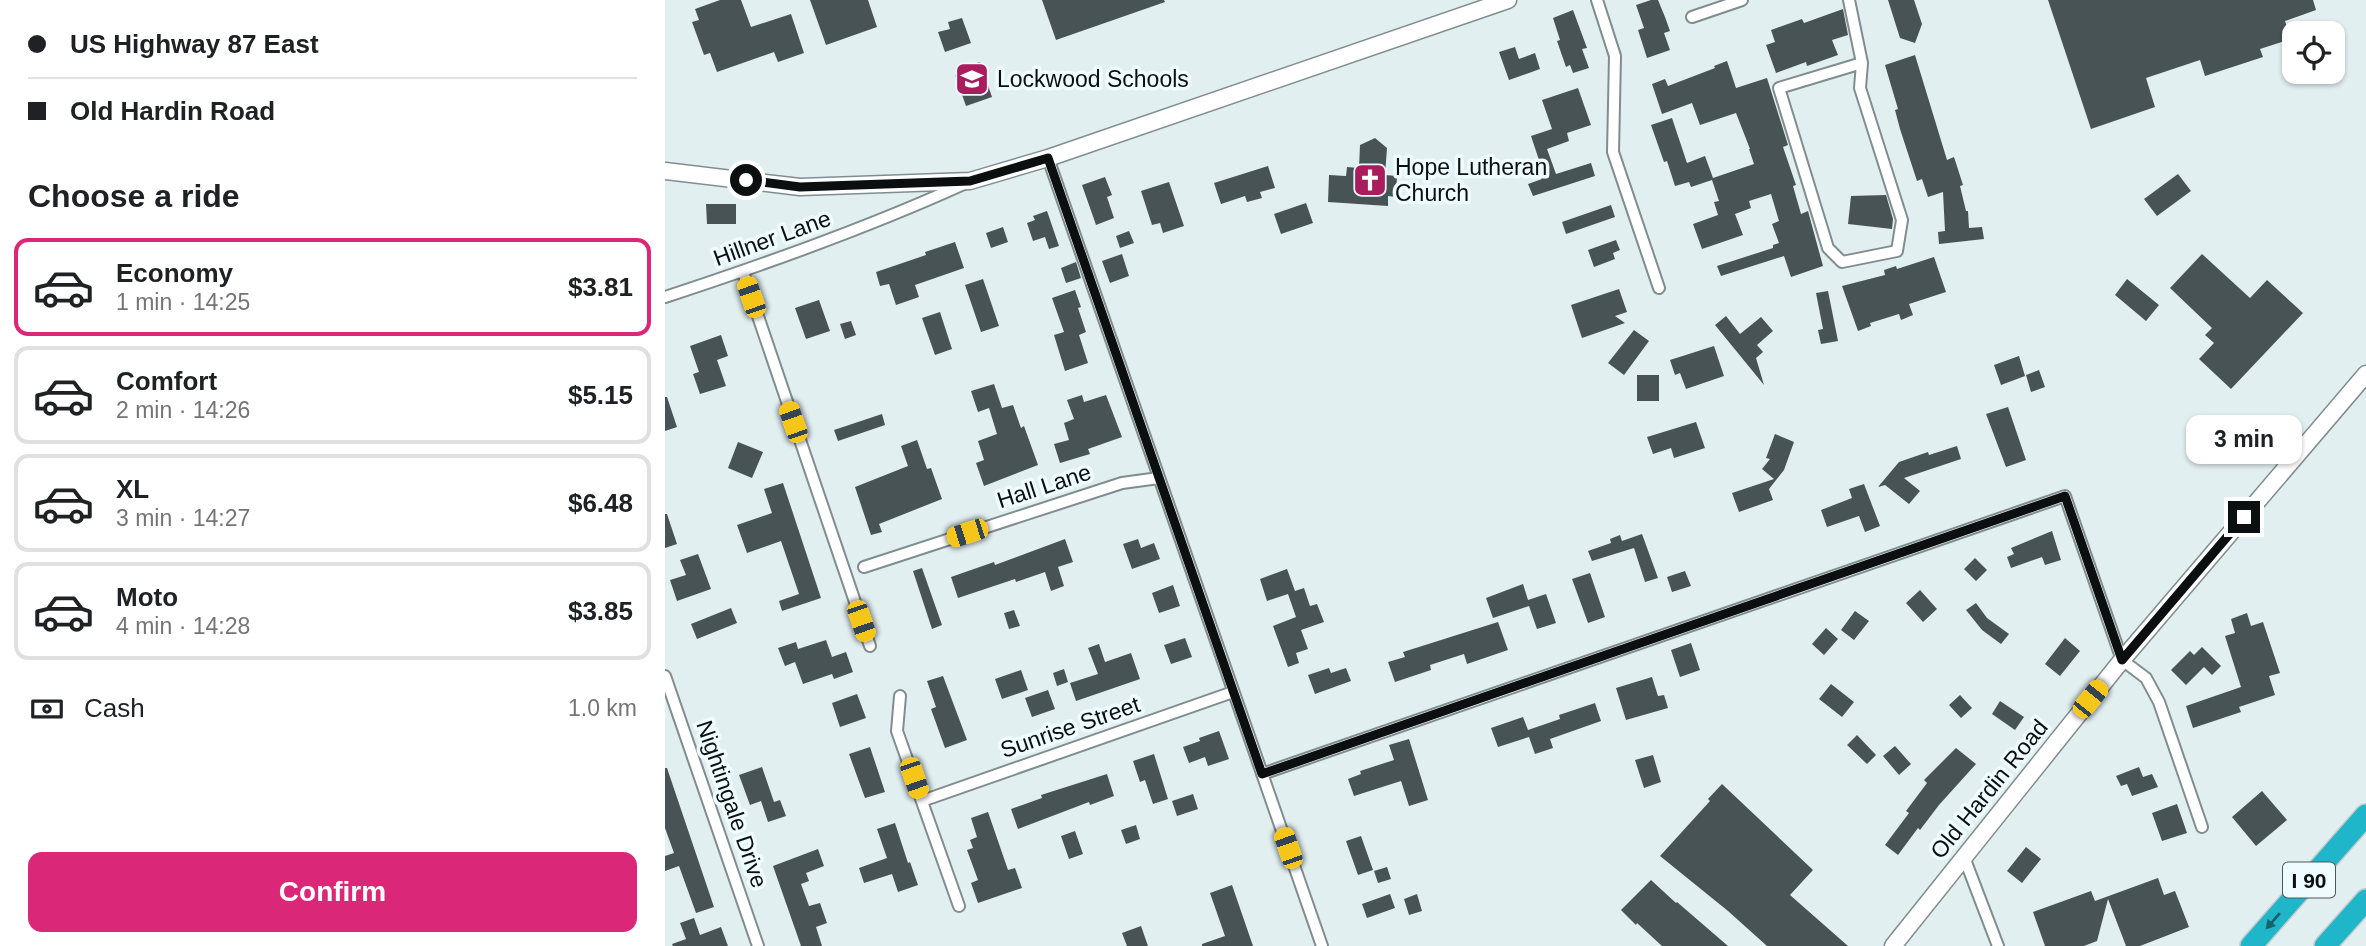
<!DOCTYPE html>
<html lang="en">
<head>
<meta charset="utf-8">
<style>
	body { margin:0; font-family:Arial,sans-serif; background:#f6f6f6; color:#202124; height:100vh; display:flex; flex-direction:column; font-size:26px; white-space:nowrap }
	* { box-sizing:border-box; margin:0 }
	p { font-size:23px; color:#757577 }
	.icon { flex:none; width:38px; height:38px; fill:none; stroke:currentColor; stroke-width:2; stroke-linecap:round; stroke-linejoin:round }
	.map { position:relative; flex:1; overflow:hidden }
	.details { display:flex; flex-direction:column; background:#fff; width:665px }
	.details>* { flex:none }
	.guide { display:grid; align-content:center; height:154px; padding:0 28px; background:#fff }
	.tools { position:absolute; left:1617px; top:21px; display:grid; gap:14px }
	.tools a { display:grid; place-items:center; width:63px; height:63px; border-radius:14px; background:#fff; box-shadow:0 2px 5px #0004; font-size:35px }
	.end { position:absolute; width:32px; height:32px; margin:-16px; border:9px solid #0b0f10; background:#fff; box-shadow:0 0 0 4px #fff }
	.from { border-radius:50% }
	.bubble { position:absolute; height:49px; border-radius:14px; background:#fff; box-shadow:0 2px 5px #0004; font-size:23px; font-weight:700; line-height:49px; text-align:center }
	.car { position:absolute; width:21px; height:42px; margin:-21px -10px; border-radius:9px; box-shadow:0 0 5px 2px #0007; background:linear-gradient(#f5c518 24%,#345 0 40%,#f5c518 0 76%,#345 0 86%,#f5c518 0) }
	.guide b { display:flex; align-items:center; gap:24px; height:66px; font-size:26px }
	.guide b+b { border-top:2px solid #e0e0e0 }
	.guide i { width:18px; height:18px; background:#202124 }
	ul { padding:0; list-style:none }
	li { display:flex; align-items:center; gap:21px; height:98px; margin:0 14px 10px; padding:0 14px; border:4px solid #e0e0e0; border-radius:14px }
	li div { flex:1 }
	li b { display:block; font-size:26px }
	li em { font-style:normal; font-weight:700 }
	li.selected { border-color:#db2777 }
	li>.icon { width:63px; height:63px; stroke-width:1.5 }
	h2 { padding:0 28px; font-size:32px; line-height:84px }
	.pay { display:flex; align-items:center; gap:18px; height:77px; padding:0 28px; font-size:26px }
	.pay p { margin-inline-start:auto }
	.action { display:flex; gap:14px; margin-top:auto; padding:14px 28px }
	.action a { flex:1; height:80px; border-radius:14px; background:#db2777; color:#fff; font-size:28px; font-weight:700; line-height:80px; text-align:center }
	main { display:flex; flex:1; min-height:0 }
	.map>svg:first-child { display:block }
</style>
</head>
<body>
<main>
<section class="details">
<div class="guide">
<b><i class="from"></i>US Highway 87 East</b>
<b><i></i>Old Hardin Road</b>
</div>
<h2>Choose a ride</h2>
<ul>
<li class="selected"><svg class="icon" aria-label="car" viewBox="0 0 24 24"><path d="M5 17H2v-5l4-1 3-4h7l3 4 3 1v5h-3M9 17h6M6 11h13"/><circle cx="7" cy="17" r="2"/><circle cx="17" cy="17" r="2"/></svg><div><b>Economy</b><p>1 min · 14:25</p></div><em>$3.81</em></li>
<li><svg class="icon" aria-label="car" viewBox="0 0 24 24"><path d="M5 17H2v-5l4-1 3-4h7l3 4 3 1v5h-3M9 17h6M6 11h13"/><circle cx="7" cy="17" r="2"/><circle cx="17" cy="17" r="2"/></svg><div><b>Comfort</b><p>2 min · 14:26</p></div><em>$5.15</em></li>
<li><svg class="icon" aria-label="car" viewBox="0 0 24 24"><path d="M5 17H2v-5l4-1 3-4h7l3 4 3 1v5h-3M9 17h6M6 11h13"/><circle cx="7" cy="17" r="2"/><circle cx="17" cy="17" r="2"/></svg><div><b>XL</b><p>3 min · 14:27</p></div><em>$6.48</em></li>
<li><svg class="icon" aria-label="car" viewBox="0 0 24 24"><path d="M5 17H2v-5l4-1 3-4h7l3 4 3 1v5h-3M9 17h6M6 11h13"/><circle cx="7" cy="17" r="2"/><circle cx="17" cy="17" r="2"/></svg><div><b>Moto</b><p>4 min · 14:28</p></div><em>$3.85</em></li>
</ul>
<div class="pay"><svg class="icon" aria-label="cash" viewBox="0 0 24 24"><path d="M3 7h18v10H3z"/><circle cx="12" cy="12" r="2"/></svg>Cash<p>1.0 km</p></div>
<div class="action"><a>Confirm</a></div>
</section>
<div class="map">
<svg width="1701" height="946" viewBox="0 0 1701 946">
	<rect width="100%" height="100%" fill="#e2eff1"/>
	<path fill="#485355" d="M55,0H76L86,27L126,14L139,53L113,62L109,52L52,72L45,53L39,55L27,22L34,20L30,9Z
		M145,0H203L212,27L161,45Z
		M377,0H499L500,2L391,40Z
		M986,0H993L1000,17L1005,31L999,33L1005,50L982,58L973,30L979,28L971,5Z
		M1223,0H1249L1257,24L1250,43L1235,38Z
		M1383,0H1648L1651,10L1620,21L1626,39L1595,49L1598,57L1540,76L1535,60L1481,78L1490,107L1426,129Z
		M1178,9L1183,35L1167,40L1173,55L1142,66L1141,62L1111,73L1101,45L1110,42L1106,30L1137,19L1139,23Z
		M908,10L922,48L917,49L924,68L908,73L905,65L901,67L892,41L895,40L888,18Z
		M297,18L306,43L280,52L273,32L285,29L283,22Z
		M850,47L854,59L870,53L875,69L844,80L834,52Z
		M1250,55L1282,160L1289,157L1298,185L1295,186L1301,211H1303L1304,228L1317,227L1319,239L1274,244L1273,232L1280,231L1278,192L1263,197L1257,179L1252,181L1235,129L1230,110L1233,109L1220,65Z
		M1062,61L1071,88L1102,78L1123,145L1118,147L1131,185L1128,186L1136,214L1143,211L1158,266L1126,277L1119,256L1056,276L1052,266L1108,248V245L1114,243L1107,224L1114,221L1106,194L1084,201L1086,208L1070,214L1078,235L1037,249L1028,224L1053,215L1049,202L1054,201L1047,180L1026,187L1024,182L1010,186L1002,161L999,162L986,125L1007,118L1022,163L1040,156L1048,178L1089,164L1084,149H1085L1071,113L1035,125L1027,103L997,114L987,84L1000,79L1003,86L1050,68L1049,66Z
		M315,62L327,97L301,106L290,75L306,70L304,65Z
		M913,88L926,125L902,133L904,141L882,149L891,174L926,163L930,176L868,196L863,184L877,179L872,164L875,163L866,136L887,129L877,100Z
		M710,138L722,148L720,175L732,176L731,197L723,196V206L663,202L664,175L681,176L682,167L694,168L695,145Z
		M603,166L610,188L595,192L597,198L582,202L580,196L556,204L549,183Z
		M1513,174L1526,191L1492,216L1479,199Z
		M440,177L447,195L442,197L449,218L431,225L417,185Z
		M504,182L519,226L498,233L495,223L487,225L476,191Z
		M1221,195L1228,219L1227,229L1183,224L1186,196Z
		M641,203L648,223L616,234L609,214Z
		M41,204H71V224H42Z
		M946,205L950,217L901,234L897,222Z
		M382,211L394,246L384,249L380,237L368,241L362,223L370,220L368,216Z
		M338,227L343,242L326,248L321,233Z
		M464,231L469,243L455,248L451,236Z
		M951,240L955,250L948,253L950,259L929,267L923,250Z
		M290,242L299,268L250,285L254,297L231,305L224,284L215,286L211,272L261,255L260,252Z
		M457,254L464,276L445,283L437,261Z
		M1537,254L1585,298L1602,280L1638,313L1566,389L1534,359L1549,343L1540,335L1547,328L1505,288Z
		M1269,257L1281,292L1244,304L1248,315L1236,320L1234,314L1205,323L1206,326L1193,331L1177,286L1220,275L1219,270L1231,266L1232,269Z
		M411,262L416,278L401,283L396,268Z
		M318,279L334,326L316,332L300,285Z
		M1462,279L1494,305L1481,321L1450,295Z
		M954,289L962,312L950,316L960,323L917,338L906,305Z
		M410,290L416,307L413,308L421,332L414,335L423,363L400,371L389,335L399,332L387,298Z
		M1163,291L1173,341L1156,344L1153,330L1158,329L1151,293Z
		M154,300L165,331L141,339L130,308Z
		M275,312L287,349L270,355L257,318Z
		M1061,316L1075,334L1096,317L1108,331L1092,345L1098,352L1091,358L1099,385L1050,325Z
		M186,321L191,335L180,339L175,324Z
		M969,330L984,341L959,375L943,363Z
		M56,335L63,356L52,360L61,386L35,394L28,374L34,372L25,346Z
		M1049,346L1059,376L1021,389L1015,373L1010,375L1005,360Z
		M1354,356L1360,376L1336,385L1329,365Z
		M1374,370L1380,387L1366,392L1361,375Z
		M972,375H994V401H972Z
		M329,384L337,408L348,405L356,428L359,426L373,465L319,486L311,463L319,460L313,441L332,434L324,408L313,412L306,391Z
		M417,395L419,402L441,395L457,437L423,449L425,454L395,463L389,444L404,440L399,423L409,419L402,400Z
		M0,397H2L12,427L0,431Z
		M1343,407L1361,460L1341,467L1321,414Z
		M217,414L220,425L173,441L169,430Z
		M1031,422L1040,448L1009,458L1006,448L988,454L982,437Z
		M1110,434L1129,442L1119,470L1104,489L1108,500L1074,512L1067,493L1109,479L1097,469L1105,459L1101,458Z
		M252,440L262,469L266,468L277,499L214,524L217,532L206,535L190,487L243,466L236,446Z
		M73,442L98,452L87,478L63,468Z
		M1292,446L1296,459L1239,478L1255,491L1244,504L1220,485L1213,487L1234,462L1263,452L1264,455Z
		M118,483L156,598L117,611L114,601L134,594L116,541L82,553L72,525L107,513L99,489Z
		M1199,484L1215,526L1200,532L1194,516L1162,527L1156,510L1187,498L1184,489Z
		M0,514H2L12,544L0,548Z
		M1387,531L1396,560L1380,565L1377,557L1346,568L1342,557L1349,554L1346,548Z
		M977,534L993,578L980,582L969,548L927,561L923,551L946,543L945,539L955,535L957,541Z
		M400,539L408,562L393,567L399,586L386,591L380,572L351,582L350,579L293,598L286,577L329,562L330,565Z
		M473,539L476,548L489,543L495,559L467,569L458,544Z
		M33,554L46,589L12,601L5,580L21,575L15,560Z
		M1310,558L1322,570L1311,581L1299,569Z
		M257,568L277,625L267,629L248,571Z
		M622,569L630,591L639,588L645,606L652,604L659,622L636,630L643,649L631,653L634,663L623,667L608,626L631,617L623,594L602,601L595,579Z
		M1020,571L1026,586L1007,592L1002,577Z
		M925,573L940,617L923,623L907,579Z
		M858,584L863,600L881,594L891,623L872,629L864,606L828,618L821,598Z
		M508,585L515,606L494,613L487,593Z
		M1255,590L1272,609L1258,622L1241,603Z
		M1311,603L1322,618L1344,634L1336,644L1317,630L1301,610Z
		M66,608L72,623L32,639L26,624Z
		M349,610L355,626L344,629L339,613Z
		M1190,611L1204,621L1189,640L1176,630Z
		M1582,613L1586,626L1598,622L1615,673L1604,676L1610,695L1574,707L1576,712L1528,728L1521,706L1576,687L1560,636L1570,633L1566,619Z
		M833,622L843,650L802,664L799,654L765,665L766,670L730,682L723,662L740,657L738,652Z
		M1161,628L1173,639L1159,655L1147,644Z
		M520,638L527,657L506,664L499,645Z
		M1400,638L1415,651L1395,676L1380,664Z
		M161,640L167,657L181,652L188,672L169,679L167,674L138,684L130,662L120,666L113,648L131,642L133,649Z
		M1026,643L1035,670L1015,677L1006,650Z
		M434,644L440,662L466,653L475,679L411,701L405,683L433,674L423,648Z
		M1537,647L1556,666L1547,675L1539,667L1521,685L1506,670L1525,651L1529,655Z
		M664,668L666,673L681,668L686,681L650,694L643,675Z
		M399,669L403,682L392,686L388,673Z
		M356,670L363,690L337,699L330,679Z
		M278,676L302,740L280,748L266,709L271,707L262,681Z
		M987,677L993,696L999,695L1003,708L961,720L951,688Z
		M1166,684L1189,702L1177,717L1154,699Z
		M383,690L390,709L367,717L360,698Z
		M192,694L201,718L175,727L167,703Z
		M1295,695L1307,708L1296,718L1284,705Z
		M1335,701L1359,717L1350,730L1327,714Z
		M930,703L936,721L885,739L888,748L870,754L864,737L833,747L826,728L858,717L863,730L895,719L894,715Z
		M554,731L564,759L543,766L540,757L524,763L518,747L535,741L534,738Z
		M1192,735L1211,755L1202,764L1182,745Z
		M744,739L763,800L744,806L736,781L689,796L683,779L696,774L695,771L729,760L724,745Z
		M1230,746L1246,764L1234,775L1218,756Z
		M205,747L220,792L200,798L184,754Z
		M1291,748L1311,764L1274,805L1255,830L1253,828L1233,855L1220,845L1244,813L1241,811L1262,783L1259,780Z
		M489,754L503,799L488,804L480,780L475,782L468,761Z
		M988,755L996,782L979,788L970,760Z
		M97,767L109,802L115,800L121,816L103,822L96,801L85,805L74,775Z
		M1474,767L1478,777L1487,774L1493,787L1467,796L1462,784L1456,786L1451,776Z
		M0,768H2L49,907L31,913L14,866L0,871V856L9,853L0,828Z
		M442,774L449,796L425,805L424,802L353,829L346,809L377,798L376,795Z
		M1057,784L1148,870L1125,895L1183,946H1102L1063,911L995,856L1045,801L1043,799Z
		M1597,791L1622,820L1591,846L1567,817Z
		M528,794L533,809L512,816L507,801Z
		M1512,804L1522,833L1497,841L1487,813Z
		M323,812L343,870L350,868L357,888L313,903L306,883L313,880L302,850L308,848L305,840L312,837L306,818Z
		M230,823L243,863L245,862L253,885L233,892L227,874L199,883L194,868L222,858L212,829Z
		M471,825L475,839L461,844L456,830Z
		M410,831L418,854L404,859L396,836Z
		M696,836L708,870L693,875L681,841Z
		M1361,847L1376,859L1357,883L1342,871Z
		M153,849L159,866L141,873L144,881L136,884L144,906L155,903L162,923L151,927L157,946H136L108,866Z
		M722,867L726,879L713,883L709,871Z
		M1493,878L1499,895L1510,891L1524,927L1475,946H1461L1443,899L1432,941L1419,946H1380L1368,912L1426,891L1430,901Z
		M986,880L1011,903L1012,902L1063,946H997L972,923L971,925L956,910Z
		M567,885L588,946H537V944L560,936L545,893Z
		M725,894L730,908L702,918L697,904Z
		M752,894L757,911L744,915L739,899Z
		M29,918L35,935L56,927L63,946H8L7,944L21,939L15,923Z
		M476,926L483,946H462L457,933Z"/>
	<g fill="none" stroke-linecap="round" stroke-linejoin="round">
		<g stroke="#808d8f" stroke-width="14">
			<path id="street" d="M932,0L950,56L948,152L994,288
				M1184,0L1197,63L1195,88L1237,220L1232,251L1177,262L1163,248L1114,88L1197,63
				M1027,17L1077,0
				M383,158L657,946
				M78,272L205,646
				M0,297C101,264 202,228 299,184
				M199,567L457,483L494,478
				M0,676L93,946
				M235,696L232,731L294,906
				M597,774L1400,496L1457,660L1481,678L1494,702L1537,827
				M257,801L568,692
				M1299,857L1333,946"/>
		</g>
		<g stroke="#808d8f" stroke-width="19">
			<path id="secondary" d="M0,171L135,187L305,181L383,158L843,0
				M1228,946L1457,660L1701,374"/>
		</g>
		<g stroke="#c9caca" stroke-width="24">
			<path id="highway" d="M1586,946L1701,815
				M1660,946L1701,900"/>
		</g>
		<use href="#street" stroke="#fff" stroke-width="10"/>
		<use href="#secondary" stroke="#fff" stroke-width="16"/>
		<use href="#highway" stroke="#20b6c9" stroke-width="21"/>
	</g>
	<defs><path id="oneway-solid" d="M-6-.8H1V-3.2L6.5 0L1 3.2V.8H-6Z" transform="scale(1.75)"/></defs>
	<use fill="#16626c" href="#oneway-solid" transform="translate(1608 921) rotate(131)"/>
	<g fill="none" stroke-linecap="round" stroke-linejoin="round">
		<path stroke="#0b0f10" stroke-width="9" d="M81,180L135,187L305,181L383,158L597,774L1400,496L1457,660L1579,517"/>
	</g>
	<defs>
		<g id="school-square" transform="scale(1.75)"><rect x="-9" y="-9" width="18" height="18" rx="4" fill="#a91d5f" stroke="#effcff"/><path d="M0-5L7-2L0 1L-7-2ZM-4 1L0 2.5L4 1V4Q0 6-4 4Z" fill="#fff"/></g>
		<g id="church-square" transform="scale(1.75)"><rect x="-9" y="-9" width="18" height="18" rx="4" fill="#a91d5f" stroke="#effcff"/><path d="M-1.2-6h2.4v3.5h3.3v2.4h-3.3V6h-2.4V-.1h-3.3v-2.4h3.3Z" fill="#fff"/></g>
	</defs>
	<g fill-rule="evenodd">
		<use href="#school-square" x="307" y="79"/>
		<use href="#church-square" x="705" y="180"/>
	</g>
	<g text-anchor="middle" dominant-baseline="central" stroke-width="7" stroke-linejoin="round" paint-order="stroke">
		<rect fill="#effcff" stroke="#4f5658" stroke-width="2" x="1618" y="862.5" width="52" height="35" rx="5"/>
		<g font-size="21" font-weight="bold" fill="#0b0f10">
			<text x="1644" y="880">I 90</text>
		</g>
		<g font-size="23" fill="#0b0f10" stroke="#effcff" text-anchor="start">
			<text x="332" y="79">Lockwood Schools</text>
			<text x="730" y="167">Hope Lutheran<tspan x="730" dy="26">Church</tspan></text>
		</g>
		<g font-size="23" fill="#0b0f10" stroke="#effcff">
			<text transform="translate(107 238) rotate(-20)">Hillner Lane</text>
			<text transform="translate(379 486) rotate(-18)">Hall Lane</text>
			<text transform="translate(405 727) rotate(-19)">Sunrise Street</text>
			<text transform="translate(1324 789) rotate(-51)">Old Hardin Road</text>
			<text transform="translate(67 804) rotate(71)">Nightingale Drive</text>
		</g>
	</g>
</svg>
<div class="tools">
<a><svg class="icon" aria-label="locate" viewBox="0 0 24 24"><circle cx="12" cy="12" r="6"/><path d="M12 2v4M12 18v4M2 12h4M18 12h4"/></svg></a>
</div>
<i class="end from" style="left:81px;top:180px"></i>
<i class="end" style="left:1579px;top:517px"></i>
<div class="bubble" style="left:1521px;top:415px;width:116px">3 min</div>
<i class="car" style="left:86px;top:297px;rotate:341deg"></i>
<i class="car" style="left:128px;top:422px;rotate:341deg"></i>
<i class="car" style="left:302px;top:533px;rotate:252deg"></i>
<i class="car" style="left:196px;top:621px;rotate:161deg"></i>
<i class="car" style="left:1425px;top:699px;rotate:39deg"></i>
<i class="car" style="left:249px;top:778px;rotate:161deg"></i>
<i class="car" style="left:623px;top:848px;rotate:341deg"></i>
</div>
</main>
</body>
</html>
